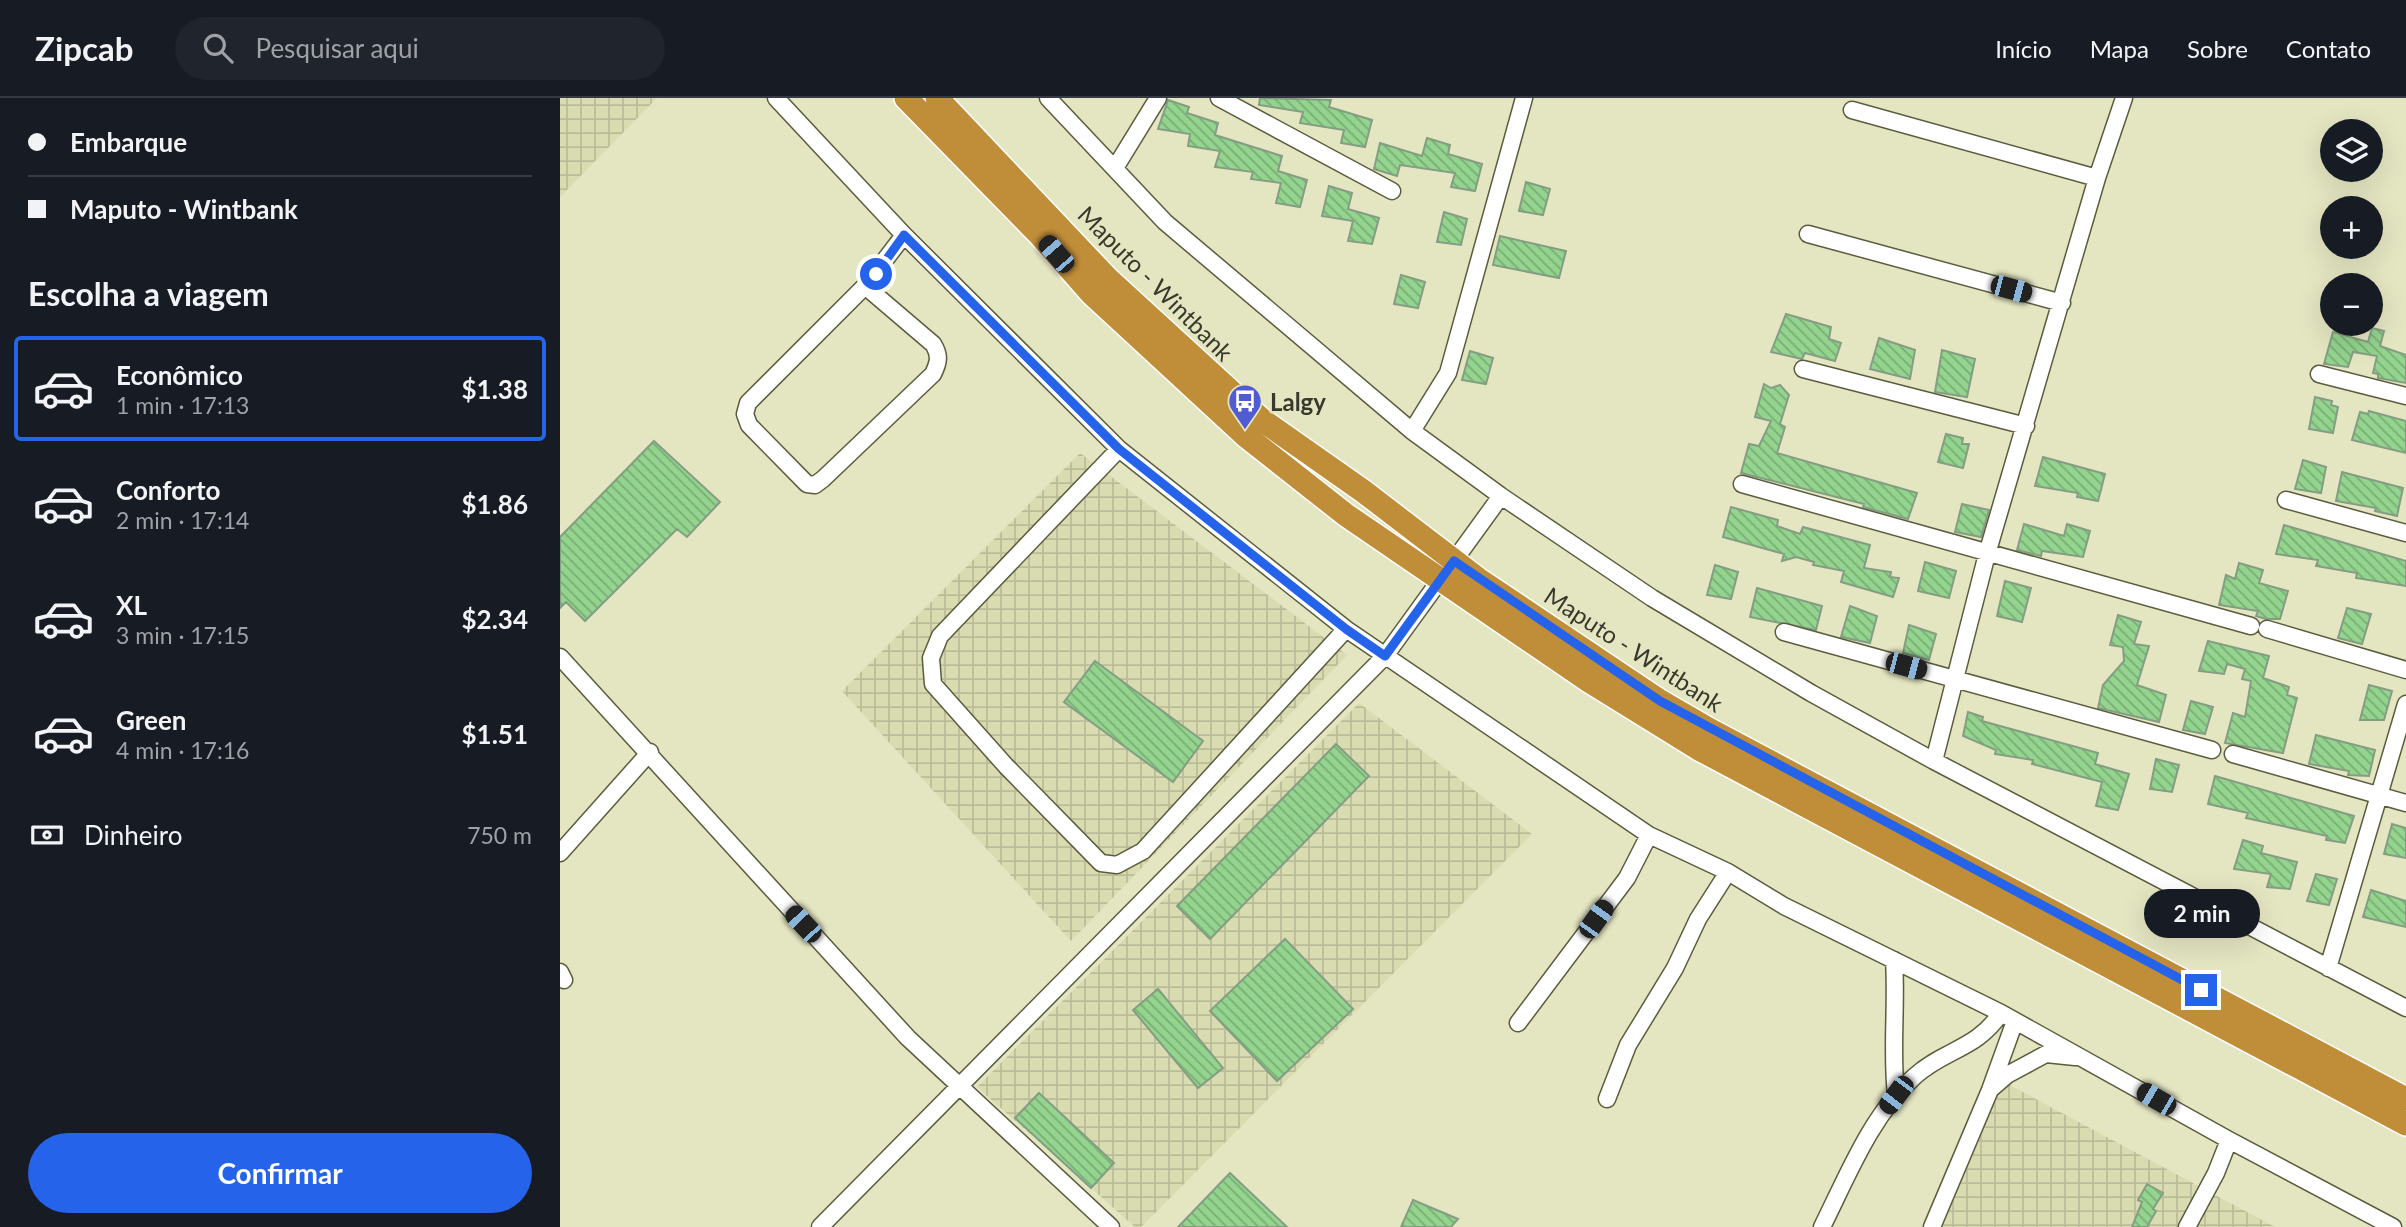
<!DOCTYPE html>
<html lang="pt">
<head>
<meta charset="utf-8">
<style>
	body { margin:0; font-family:Lato,sans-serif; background:#20242c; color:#f1f3f6; height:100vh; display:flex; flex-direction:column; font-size:26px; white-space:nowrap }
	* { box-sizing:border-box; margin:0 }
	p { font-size:23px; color:#9ea1a6 }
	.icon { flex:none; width:38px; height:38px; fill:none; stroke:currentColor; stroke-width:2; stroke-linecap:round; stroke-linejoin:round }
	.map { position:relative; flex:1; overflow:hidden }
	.side { display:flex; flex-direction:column; background:#171b24; width:560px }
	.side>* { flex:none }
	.guide { display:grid; align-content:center; height:154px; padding:0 28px; background:#171b24 }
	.controls { position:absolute; left:1760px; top:21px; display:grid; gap:14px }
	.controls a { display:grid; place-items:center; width:63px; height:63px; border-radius:50%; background:#171b24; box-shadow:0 7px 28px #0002; font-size:35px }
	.end { position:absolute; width:32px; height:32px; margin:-16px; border:9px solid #2563eb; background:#fff; box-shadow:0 0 0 4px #fff }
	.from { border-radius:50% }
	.bubble { position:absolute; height:49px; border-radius:24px; background:#171b24; box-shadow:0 7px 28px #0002; font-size:23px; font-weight:700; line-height:49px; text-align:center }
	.car { position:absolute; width:21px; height:42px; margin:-21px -10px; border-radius:9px; box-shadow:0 0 5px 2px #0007; background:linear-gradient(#222 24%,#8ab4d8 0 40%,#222 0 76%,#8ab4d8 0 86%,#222 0) }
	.guide b { display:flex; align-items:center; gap:24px; height:66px; font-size:26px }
	.guide b+b { border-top:2px solid #363941 }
	.guide i { width:18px; height:18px; background:#f1f3f6 }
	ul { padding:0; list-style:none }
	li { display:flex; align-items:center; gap:21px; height:105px; margin:0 14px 10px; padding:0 14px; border:4px solid transparent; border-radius:7px }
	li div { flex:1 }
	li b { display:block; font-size:26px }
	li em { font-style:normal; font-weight:700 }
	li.on { border-color:#2563eb }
	li>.icon { width:63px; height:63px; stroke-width:1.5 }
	h2 { padding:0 28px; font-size:32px; line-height:84px }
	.pay { display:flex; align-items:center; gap:18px; height:77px; padding:0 28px; font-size:26px }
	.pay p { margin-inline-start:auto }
	.primary-button { display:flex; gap:14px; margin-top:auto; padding:14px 28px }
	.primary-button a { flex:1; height:80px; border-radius:42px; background:#2563eb; color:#fff; font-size:28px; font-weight:700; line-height:80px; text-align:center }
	header { display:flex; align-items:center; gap:42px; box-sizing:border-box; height:98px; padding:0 35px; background:#171b24; border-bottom:2px solid #363941 }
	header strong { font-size:33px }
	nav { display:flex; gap:38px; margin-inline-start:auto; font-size:24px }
	.search { width:490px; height:63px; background:#20242c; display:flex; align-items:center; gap:18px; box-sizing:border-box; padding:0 24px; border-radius:38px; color:#9ea1a6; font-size:26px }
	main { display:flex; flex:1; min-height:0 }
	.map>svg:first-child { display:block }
</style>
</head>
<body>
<header>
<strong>Zipcab</strong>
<div class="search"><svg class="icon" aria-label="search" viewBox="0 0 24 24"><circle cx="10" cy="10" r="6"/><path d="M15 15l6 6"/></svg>Pesquisar aqui</div>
<nav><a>Início</a><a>Mapa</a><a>Sobre</a><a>Contato</a></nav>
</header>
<main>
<section class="side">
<div class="guide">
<b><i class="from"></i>Embarque</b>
<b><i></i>Maputo - Wintbank</b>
</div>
<h2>Escolha a viagem</h2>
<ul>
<li class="on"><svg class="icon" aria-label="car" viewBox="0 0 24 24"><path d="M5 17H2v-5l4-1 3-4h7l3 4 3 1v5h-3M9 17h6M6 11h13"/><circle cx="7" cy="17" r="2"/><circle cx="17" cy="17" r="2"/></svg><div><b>Econômico</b><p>1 min · 17:13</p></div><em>$1.38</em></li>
<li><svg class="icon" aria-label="car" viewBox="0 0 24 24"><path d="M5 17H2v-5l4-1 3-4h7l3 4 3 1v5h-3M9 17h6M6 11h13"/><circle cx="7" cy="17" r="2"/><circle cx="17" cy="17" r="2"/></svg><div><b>Conforto</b><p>2 min · 17:14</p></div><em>$1.86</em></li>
<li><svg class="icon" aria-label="car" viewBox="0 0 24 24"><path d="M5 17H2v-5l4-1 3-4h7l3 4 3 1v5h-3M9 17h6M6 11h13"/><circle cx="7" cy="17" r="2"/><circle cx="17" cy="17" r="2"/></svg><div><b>XL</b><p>3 min · 17:15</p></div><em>$2.34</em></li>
<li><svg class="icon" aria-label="car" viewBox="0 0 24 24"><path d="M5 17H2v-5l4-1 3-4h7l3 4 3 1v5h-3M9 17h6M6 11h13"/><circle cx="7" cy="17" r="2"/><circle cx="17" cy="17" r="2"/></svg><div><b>Green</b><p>4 min · 17:16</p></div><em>$1.51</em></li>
</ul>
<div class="pay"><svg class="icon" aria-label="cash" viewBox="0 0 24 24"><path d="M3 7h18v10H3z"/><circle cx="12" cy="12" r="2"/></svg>Dinheiro<p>750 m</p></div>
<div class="primary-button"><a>Confirmar</a></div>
</section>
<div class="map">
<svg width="1846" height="1129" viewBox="0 0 1846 1129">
	<defs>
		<pattern id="industrial-grid" width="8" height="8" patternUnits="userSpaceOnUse" patternTransform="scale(1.75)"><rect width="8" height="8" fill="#d9dbb0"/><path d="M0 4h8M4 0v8" fill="none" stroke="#bbbd98"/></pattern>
		<pattern id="building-back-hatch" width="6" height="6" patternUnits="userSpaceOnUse" patternTransform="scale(1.75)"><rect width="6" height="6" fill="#93d48e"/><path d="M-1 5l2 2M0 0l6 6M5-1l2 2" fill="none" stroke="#79ad74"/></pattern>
	</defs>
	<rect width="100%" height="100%" fill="#e4e6c2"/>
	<path fill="url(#industrial-grid)" d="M0,0H97L0,99Z
		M520,355L787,557L511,843L282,593Z
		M799,605L972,736L581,1129H575L417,989Z
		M1444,984L1715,1129H1382Z"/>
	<path fill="url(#building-back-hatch)" stroke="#859e83" stroke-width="2" d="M700,0L771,2L769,9L812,22L805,49L781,45L784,32L740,25L743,14L699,7Z
		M608,2L629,9L627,15L658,25L655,37L722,58L718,73L747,82L740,109L716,105L721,85L691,81L693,74L655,69L660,53L628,48L630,36L598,31Z
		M867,40L890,47L888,56L922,66L915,93L891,89L895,75L840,67L837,78L814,71L820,45L862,58Z
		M966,84L990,91L983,117L959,113Z
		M769,88L792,95L788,111L819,120L812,146L788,143L793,123L762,118Z
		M884,114L907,121L901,147L877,144Z
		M940,138L1006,153L999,180L933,167Z
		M841,177L865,184L858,210L834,206Z
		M1226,216L1271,229L1269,241L1281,245L1275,263L1245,255L1242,261L1211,254Z
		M1812,230L1824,233L1820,248L1846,257V285L1818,280V276L1813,275L1817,258L1793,254L1788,269L1764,266L1773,234L1808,244Z
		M1319,240L1355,252L1350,281L1310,271Z
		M1382,252L1415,261L1407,299L1375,294Z
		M910,253L933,260L926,286L902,282Z
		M1204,286L1211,290L1220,287L1229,297L1220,326L1225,329L1217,355L1357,395L1348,421L1303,409L1304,406L1181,375L1189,346L1199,348L1211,323L1195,319Z
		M1755,299L1772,303L1771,307L1778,309L1773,335L1749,331Z
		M1809,313L1846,323V355L1792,342L1800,314L1808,316Z
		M1386,336L1403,340L1402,346H1409L1403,370L1378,364Z
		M94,343L160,404L127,439L117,431L25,523L6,504L0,510V439Z
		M1483,359L1545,376L1538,403L1517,399L1518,395L1475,388Z
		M1743,362L1766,369L1761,395L1735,391Z
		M1782,374L1843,390L1837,418L1815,413L1816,410L1776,403Z
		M1402,406L1429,412L1421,439L1395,434Z
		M1171,409L1218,422L1217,428L1240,436L1243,429L1310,447L1304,470L1331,474L1330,479L1339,480L1333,499L1281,484L1284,473L1253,467L1254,464L1236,459L1222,463L1224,456L1163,439Z
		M1464,426L1504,438L1507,426L1530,433L1523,459L1482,453L1481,458L1457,452Z
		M1724,427L1846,463V488L1796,480L1797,475L1756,468L1758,462L1716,456Z
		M1365,464L1396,473L1389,500L1358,493Z
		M1679,465L1703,472L1699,485L1728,493L1720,521H1706L1696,518L1698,513L1659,507L1666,477L1675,481Z
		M1155,467L1178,474L1171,501L1147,497Z
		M1445,483L1471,490L1462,524L1437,518Z
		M1197,490L1262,508L1256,532L1190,519Z
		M1290,508L1317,518L1310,545L1281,539Z
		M1787,510L1811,516L1802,546L1778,540Z
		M1558,517L1581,524L1574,546L1589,548L1577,587L1606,597L1599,624L1538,610L1543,587L1564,563L1563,549L1550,547Z
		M1349,527L1376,536L1369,562L1343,555Z
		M1648,543L1709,558L1703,580L1729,589L1727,597L1737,600L1723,655L1665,645L1673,615L1685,619L1691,583L1682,581L1685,571L1667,566L1664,576L1639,573Z
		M535,563L643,643L613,684L504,604Z
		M1809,587L1832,593L1824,622H1800Z
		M1631,603L1653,609L1645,636L1623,632Z
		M1408,614L1423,619L1422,623L1538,655L1535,666L1569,676L1558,712L1536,708L1542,684L1472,666L1473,662L1435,656L1436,652L1403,638Z
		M1756,637L1815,652L1809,678L1788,677L1789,673L1749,666Z
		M776,646L809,678L650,841L617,808Z
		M1596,661L1619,667L1612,694L1590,691Z
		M1655,678L1794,718L1785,745L1766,742L1767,738L1686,720L1688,715L1648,706Z
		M1832,726L1846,730V760L1824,756Z
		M1683,742L1703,748L1701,755L1737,764L1730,791L1707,789L1711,776L1674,771Z
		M1756,776L1777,781L1769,807L1747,803Z
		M1811,792L1846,803V829L1803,819Z
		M725,841L793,911L717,983L650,913Z
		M598,891L663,970L638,990L573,912Z
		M479,995L554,1065L531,1090L455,1020Z
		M670,1075L727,1129H618Z
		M1587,1086L1603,1095L1593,1111L1596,1113L1587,1129H1572L1582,1104L1578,1102Z
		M853,1102L898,1121L891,1129H841Z"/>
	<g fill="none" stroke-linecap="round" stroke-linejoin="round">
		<g stroke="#5b5c3d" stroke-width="19">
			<path id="minor" d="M216,0L344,137L559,351L786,531L1089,737L1168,774L1224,808L1441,915L1669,1042L1833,1129
				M488,0L605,124L852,333L941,398L1092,500L1251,595L1374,663L1846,910
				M659,0L832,93
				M1292,12L1537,80
				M555,70L598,0
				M1248,136L1502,205
				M305,188L373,246C380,257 379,264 373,276L263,381L255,387L247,386L189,327L185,316L188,305L305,188L344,137
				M1243,271L1466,328
				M1759,276L1846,298
				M852,333L888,275L964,0
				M559,351L380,538L371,560L373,586L446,668L541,765L557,767L583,753L786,531
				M1182,386L1691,528
				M1726,402L1846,435
				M1707,531L1846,572
				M1224,534L1652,652
				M0,559L348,940L551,1129
				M1673,656L1846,705
				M1374,663L1427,456L1537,80L1564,0
				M0,755L90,654
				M1334,862C1337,907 1331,952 1336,997
				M1768,870L1846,606
				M0,874L4,882
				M958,925L1067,780L1089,737
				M1432,990L1447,977L1486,956L1515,959
				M1047,1001L1068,947L1115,870L1138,821L1168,774
				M260,1129L825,558L941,398
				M1262,1129C1288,1077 1311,1017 1355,978C1385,951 1416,952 1441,915
				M1372,1129L1430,992L1455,923
				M1627,1129L1656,1075L1669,1042"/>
		</g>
		<g stroke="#fff" stroke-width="26">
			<path id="highway" d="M346,0L479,136L531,195L687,339L786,417L1029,583L1139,651L1846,1026
				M377,0L547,180L702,322L803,393L918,481L1100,603L1150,632L1846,1001"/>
		</g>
		<use href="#minor" stroke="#fff" stroke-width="16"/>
		<use href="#highway" stroke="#c08d39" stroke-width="23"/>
	</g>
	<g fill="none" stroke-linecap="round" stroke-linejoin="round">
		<path stroke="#2563eb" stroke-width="9" d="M316,176L344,137L559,351L786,531L825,558L894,463L1100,603L1641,892"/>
	</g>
	<defs>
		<g id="bus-pin" transform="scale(1.75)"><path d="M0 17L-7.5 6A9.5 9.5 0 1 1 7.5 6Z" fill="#525cd2" stroke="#e4e6c2"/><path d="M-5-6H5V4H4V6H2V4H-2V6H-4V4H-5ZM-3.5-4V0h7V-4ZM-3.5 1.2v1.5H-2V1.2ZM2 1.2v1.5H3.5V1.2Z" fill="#fff"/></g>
	</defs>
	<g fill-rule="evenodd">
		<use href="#bus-pin" x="685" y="303"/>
	</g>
	<g text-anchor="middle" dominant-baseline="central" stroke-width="5" stroke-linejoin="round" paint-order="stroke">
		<g font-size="24" fill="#38392b" stroke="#e4e6c2">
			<text transform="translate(596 185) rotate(45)">Maputo - Wintbank</text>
			<text transform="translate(1074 551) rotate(33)">Maputo - Wintbank</text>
		</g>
		<g font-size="24" font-weight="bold" fill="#38392b" stroke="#e4e6c2" text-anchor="start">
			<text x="710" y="303">Lalgy</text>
		</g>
	</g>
</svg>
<div class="controls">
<a><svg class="icon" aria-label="layers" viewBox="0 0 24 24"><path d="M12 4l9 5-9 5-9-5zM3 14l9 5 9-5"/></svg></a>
<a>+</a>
<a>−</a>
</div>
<i class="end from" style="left:316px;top:176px"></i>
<i class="end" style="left:1641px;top:892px"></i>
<div class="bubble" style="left:1584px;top:791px;width:116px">2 min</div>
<i class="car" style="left:496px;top:156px;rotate:319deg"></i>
<i class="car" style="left:1451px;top:191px;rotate:105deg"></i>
<i class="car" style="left:1346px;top:568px;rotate:105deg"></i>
<i class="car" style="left:1036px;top:821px;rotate:36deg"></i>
<i class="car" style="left:243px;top:826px;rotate:317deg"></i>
<i class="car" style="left:1336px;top:997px;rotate:217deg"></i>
<i class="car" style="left:1596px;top:1001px;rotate:300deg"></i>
</div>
</main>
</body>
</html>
